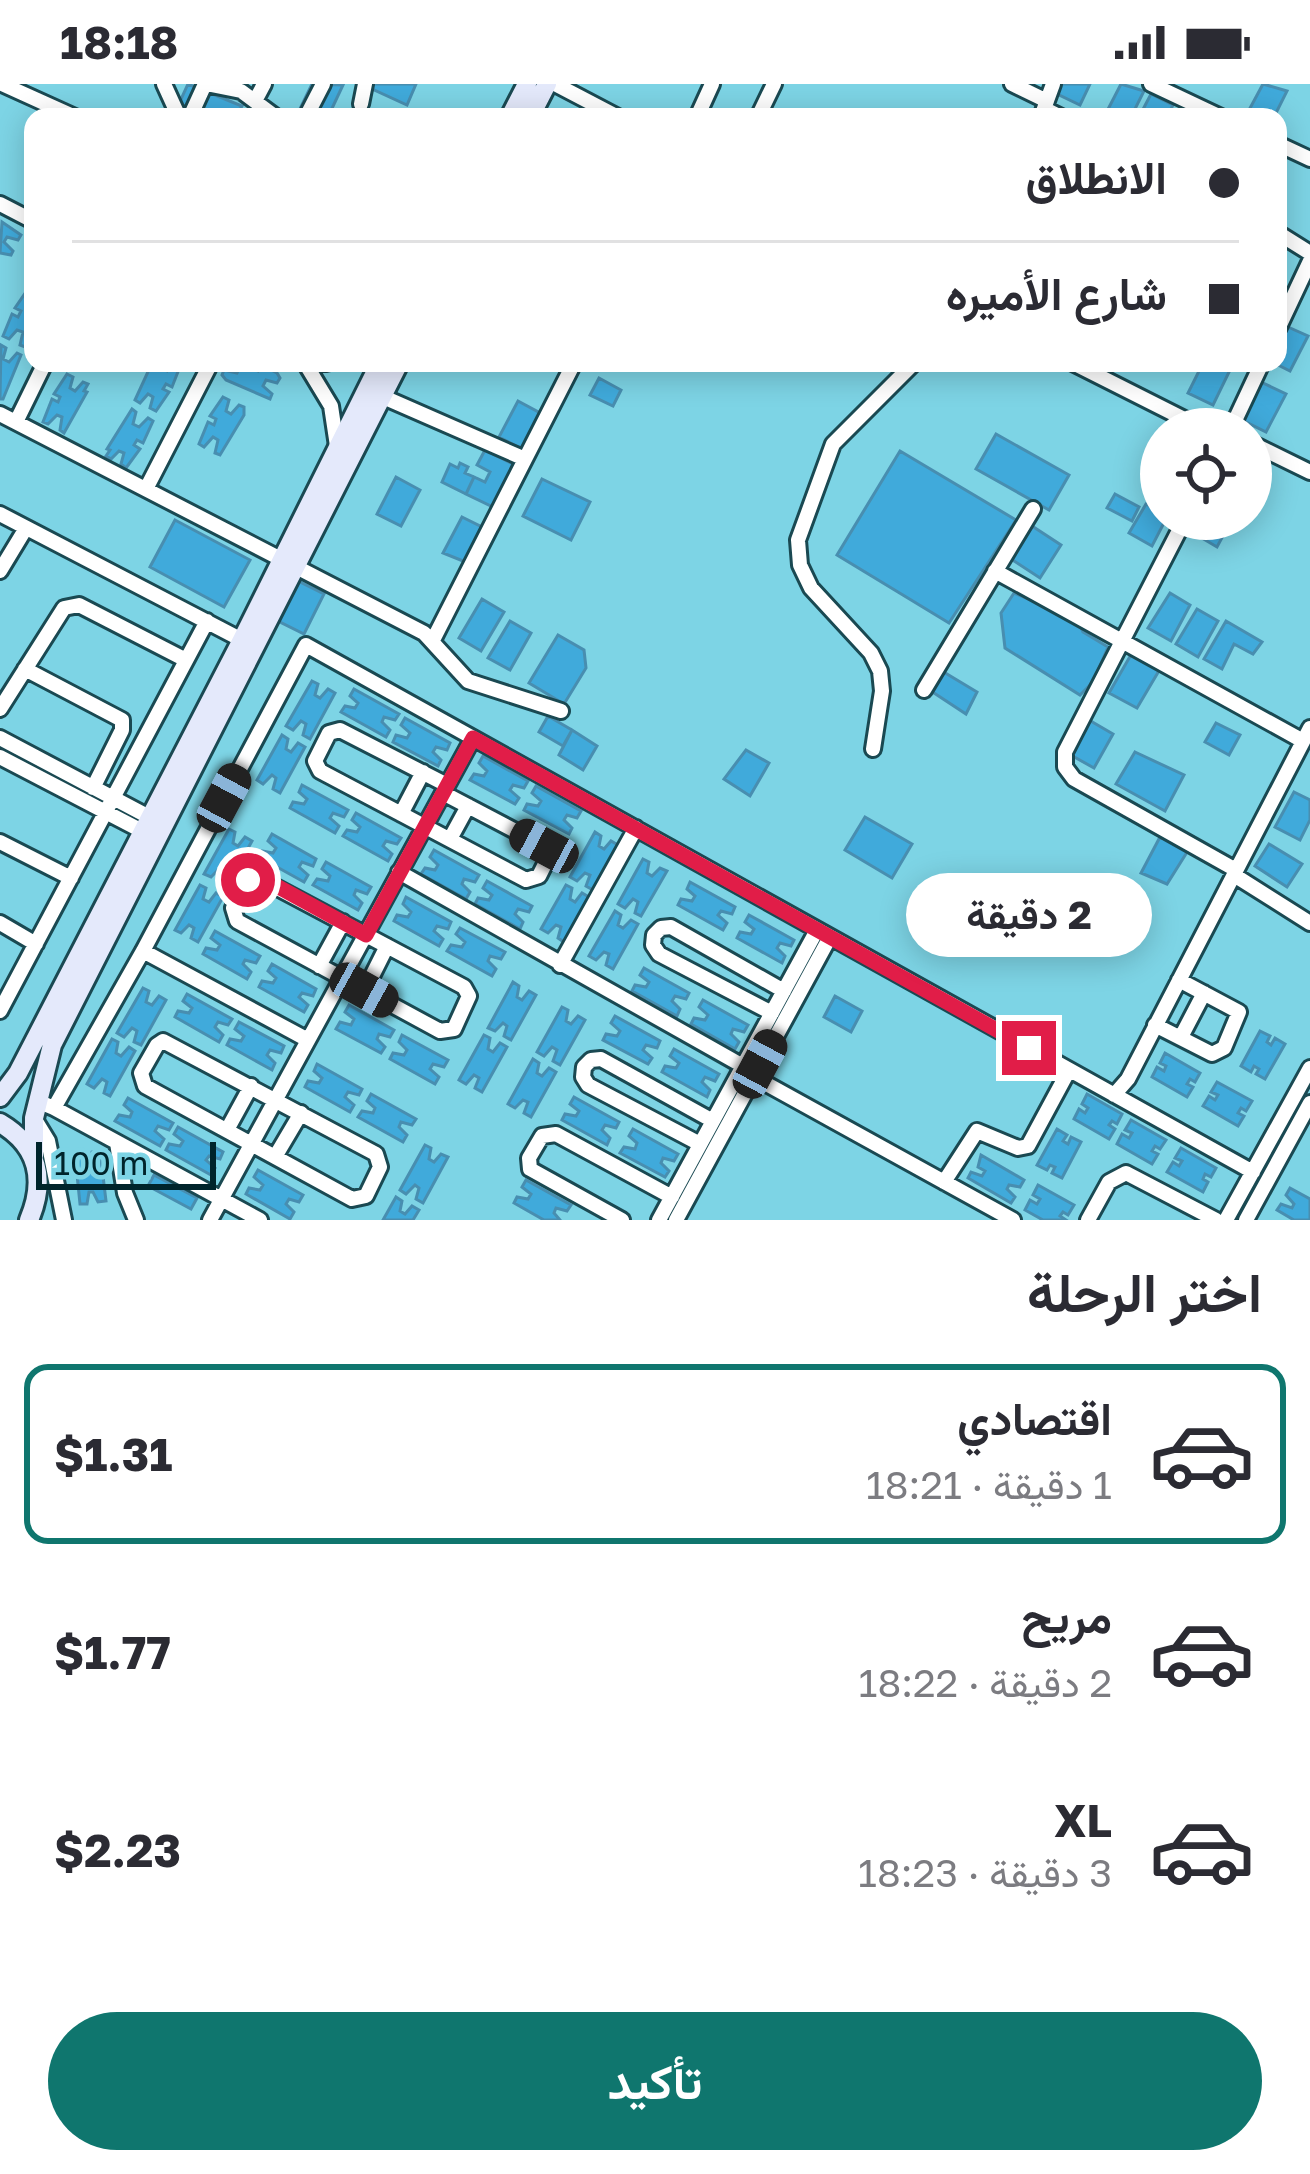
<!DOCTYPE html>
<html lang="ar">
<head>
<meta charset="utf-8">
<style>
	body { margin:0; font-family:"Golos Text",Vazirmatn,sans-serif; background:#f7f7f7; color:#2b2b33; direction:rtl; height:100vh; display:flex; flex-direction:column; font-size:45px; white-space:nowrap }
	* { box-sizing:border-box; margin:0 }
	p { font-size:39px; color:#7c7c81 }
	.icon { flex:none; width:66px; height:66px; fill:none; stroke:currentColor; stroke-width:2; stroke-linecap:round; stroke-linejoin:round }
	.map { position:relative; height:1136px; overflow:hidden; direction:ltr }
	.sheet { display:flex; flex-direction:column; background:#fff; flex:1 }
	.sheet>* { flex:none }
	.banner { position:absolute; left:24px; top:24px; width:1263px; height:264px; border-radius:24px; box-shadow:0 6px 30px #0003; direction:rtl; display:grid; align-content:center; height:264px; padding:0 48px; background:#fff }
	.buttons { position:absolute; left:1140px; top:324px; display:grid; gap:24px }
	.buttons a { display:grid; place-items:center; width:132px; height:132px; border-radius:50%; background:#fff; box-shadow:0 6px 30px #0003; font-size:60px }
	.scale { position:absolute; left:36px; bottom:30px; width:180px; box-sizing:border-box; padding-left:12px; border:6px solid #00242b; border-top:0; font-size:33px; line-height:42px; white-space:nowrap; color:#00242b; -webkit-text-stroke:9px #7dd4e5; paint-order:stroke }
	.end { position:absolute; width:54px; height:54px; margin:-27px; border:15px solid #e11d48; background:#fff; box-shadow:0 0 0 6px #fff }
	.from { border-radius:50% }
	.bubble { position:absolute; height:84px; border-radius:42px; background:#fff; box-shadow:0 6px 30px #0003; font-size:39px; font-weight:700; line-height:84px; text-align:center; direction:rtl }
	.car { position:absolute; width:36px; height:72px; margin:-36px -18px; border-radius:15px; box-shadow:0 0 9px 3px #0007; background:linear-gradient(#222 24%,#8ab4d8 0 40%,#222 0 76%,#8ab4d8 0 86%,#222 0) }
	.banner b { display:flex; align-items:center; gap:42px; height:114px; font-size:45px }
	.banner b+b { border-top:3px solid #e1e1e2 }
	.banner i { width:30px; height:30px; background:#2b2b33 }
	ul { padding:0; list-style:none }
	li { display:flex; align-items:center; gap:36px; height:180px; margin:0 24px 18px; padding:0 24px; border:6px solid transparent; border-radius:24px }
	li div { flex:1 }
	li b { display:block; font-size:45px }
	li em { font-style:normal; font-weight:700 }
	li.active { border-color:#0f766e }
	li>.icon { width:108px; height:108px; stroke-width:1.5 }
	h2 { padding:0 48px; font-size:54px; line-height:144px }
	.cta { display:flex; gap:24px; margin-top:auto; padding:24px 48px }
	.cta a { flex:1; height:138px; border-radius:72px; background:#0f766e; color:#fff; font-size:48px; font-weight:700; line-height:138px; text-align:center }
	.status { display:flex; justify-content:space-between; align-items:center; height:84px; padding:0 60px; background:#fff; direction:ltr }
	.status svg { height:33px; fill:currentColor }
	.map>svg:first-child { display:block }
</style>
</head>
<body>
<div class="status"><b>18:18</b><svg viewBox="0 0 49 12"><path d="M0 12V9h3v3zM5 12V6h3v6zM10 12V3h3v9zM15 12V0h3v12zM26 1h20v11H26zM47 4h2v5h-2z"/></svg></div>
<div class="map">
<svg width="1310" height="1136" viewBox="0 0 1310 1136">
	<rect width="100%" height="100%" fill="#7dd4e5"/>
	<path fill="#40aadb" stroke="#488eb0" stroke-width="3" d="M188,0L242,22L236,33H197L177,24Z
		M312,0L343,1L328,33H296Z
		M361,0H416L407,21Z
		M1057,0H1090L1080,21L1053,8Z
		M1121,0L1144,7L1131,33H1104Z
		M1263,0L1287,7L1274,33L1249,26Z
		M1151,10L1173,21L1167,33H1139Z
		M2,138L21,151L18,156L7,153L4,158L13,167L11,171L0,169Z
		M28,205L33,208V253L25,263L20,261L23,248L17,246L9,255L3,252L12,230L18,233L21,227L15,224Z
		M1288,243L1308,252L1290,287L1274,279H1278V264Z
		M1,261L6,264L3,275L9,278L17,269L21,271L3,315H0Z
		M152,279H165L162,284L167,287L170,281L181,280L172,303L166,300L163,305L169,308L156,327L150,324L153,313L148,310L140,319L135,316Z
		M235,279H255L252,284L258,287L261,281L277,289L280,294L277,299L266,296L263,302L272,310L270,315L226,296L222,291L224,286L237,289L240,283Z
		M1203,279H1220L1231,284L1213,321L1188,309Z
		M67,290L73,293L70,304L75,307L83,298L88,300L84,307L87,308L64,349L60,346L62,333L57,331L48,340L43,338L52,315L58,318L60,313L54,310Z
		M599,294L621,306L613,322L590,311Z
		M1261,298L1286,310L1266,348L1242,336Z
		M223,313L229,316L226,327L231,330L239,321L244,323V331L220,371L215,369L218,356L213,353L204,363L199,360L208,338L214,341L216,335L210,332Z
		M518,317L542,330L524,366L499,353Z
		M132,325L136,328L133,340L139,343L148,334L153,337L143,359L137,356L134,361L140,365L126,384L121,380L124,369L119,367L111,375L106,372L110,366L107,365Z
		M996,350L1069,391L1049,426L976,385Z
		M485,366L515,381L493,423L466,410L474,393L485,398L490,388L477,381Z
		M900,367L1016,436L949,539L837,471Z
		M460,379L468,383L465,389L474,393L466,410L442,398L450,380L458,384Z
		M396,393L420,406L401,442L377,430Z
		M542,395L590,418L571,456L523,432Z
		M1115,410L1139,423L1132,437L1107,424Z
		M1146,420L1161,428V435H1166L1152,462L1129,449Z
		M462,433L486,445L468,479L443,469Z
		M1203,435H1232L1217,463L1195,450Z
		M175,436L250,476L224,523L150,483Z
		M1029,440L1061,461L1040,494L1008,473Z
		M298,497L324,510L304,550L278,537Z
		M1014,509L1077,535L1083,548L1108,563L1093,598L1080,611L1005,564L1001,529Z
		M1170,509L1190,521L1171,557L1148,544Z
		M482,515L504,528L481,567L459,554Z
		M1197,525L1218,537L1198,573L1176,560Z
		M510,537L531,549L510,586L488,574Z
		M1226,537L1262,558L1253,570L1234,560L1222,585L1204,575Z
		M558,551L584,566L586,584L564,620L529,599Z
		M1132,569L1160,585L1137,624L1109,609Z
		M942,587L977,608L966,630L931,607Z
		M312,597L318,600L315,611L320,614L328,605L335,609L310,655L303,651L306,640L301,637L293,646L286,642Z
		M354,605L399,630L395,636L384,633L382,638L390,646L386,653L341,628L345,622L355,624L358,619L350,612Z
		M548,632L572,646L563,662L539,648Z
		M405,634L450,659L447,666L436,663L433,668L441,676L438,682L393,658L396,651L407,654L410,649L401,641Z
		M1089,636L1113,650L1094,684L1069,670Z
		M1216,639L1240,651L1229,671L1205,658Z
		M572,646L597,662L583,686L559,671Z
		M282,651L288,655L286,665L291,668L298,659L305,663L280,709L273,705L276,694L272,691L263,700L257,696Z
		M746,666L769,679L750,712L724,695Z
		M1135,668L1184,691L1165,727L1116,700Z
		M483,672L528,697L524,704L513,701L510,706L519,714L515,720L470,696L474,690L484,692L487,687L479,679Z
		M302,701L348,726L344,733L333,729L330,734L339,742L335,749L290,724L293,718L304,720L307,715L299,708Z
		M536,702L581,727L577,734L567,731L564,736L572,744L569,750L524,726L527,720L538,722L541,717L532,709Z
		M1294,708L1310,716V736L1300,756L1275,743Z
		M356,729L401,754L397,760L386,757L383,762L392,770L388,777L343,752L347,746L357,748L360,743L352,736Z
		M865,733L912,760L892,794L845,766Z
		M229,745L235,748L233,759L238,762L245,753L252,757L227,802L221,798L224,788L219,785L211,793L204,790Z
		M595,748L601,752L599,762L604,765L611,757L618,761L593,806L586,802L590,791L585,789L577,797L570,793Z
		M272,750L316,775L313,782L302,778L299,783L308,791L304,798L259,773L262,767L273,769L276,764L268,757Z
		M1160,753L1189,765L1167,800L1141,789Z
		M1269,760L1302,780L1287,803L1255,782Z
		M434,766L479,791L475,798L464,795L462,800L470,808L466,815L421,790L425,784L435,786L438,781L430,773Z
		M643,775L649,778L647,789L652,792L660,784L667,787L641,832L635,829L638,818L633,815L625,824L618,820Z
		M326,778L371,803L367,810L356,806L354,811L362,819L358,826L313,801L317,795L328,797L330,792L322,785Z
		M487,797L532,822L529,828L518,825L515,830L523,838L520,845L475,820L478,814L489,816L492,811L483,804Z
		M690,798L735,823L732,830L721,827L718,831L727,839L723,846L678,821L681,815L692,817L695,812L687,805Z
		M200,801L206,804L203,815L209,818L216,809L223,813L198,858L191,854L194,844L189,841L181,849L175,846Z
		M566,801L572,804L570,815L575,818L582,809L589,813L564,858L558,854L561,843L556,841L548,849L541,845Z
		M406,813L451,838L448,845L437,842L434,847L443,855L439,862L394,837L397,831L408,833L411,828L403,820Z
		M615,827L621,831L618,841L623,844L631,836L638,840L613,885L606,881L609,870L604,868L596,876L589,872Z
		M749,831L794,856L791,862L780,859L777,864L785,872L782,879L737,854L740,848L751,850L754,845L745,838Z
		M460,844L505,868L501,875L490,872L488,877L496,885L492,892L447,867L451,861L462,863L465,858L456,850Z
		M215,847L260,872L256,879L245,876L243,880L251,888L247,895L203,870L206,864L217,866L220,861L211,854Z
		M272,880L316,905L313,912L302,909L299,913L308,921L304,928L259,903L262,897L273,899L276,894L268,887Z
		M644,884L689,909L686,915L675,912L672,917L680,925L677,932L632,907L635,901L646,903L649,898L640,891Z
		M513,898L519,902L517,913L522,916L529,907L536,911L511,956L504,952L507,942L503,939L495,947L488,944Z
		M143,904L149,907L146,918L152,921L159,912L166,916L141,961L134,958L137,947L132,944L124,953L117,949Z
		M187,910L232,935L228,941L218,938L215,943L223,951L219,958L175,933L178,927L189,929L192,924L183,917Z
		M835,912L862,927L851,948L824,933Z
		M703,916L748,941L744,948L733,945L731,950L739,958L735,965L691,940L694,934L705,936L708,931L699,923Z
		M349,921L394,946L390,953L379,950L377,955L385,963L381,969L336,945L340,938L351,941L354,935L345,928Z
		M562,923L568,926L566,937L571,940L578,932L585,936L560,981L553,977L557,966L552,963L544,972L537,968Z
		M615,932L660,957L657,964L646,961L643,966L652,974L648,980L603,956L606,950L617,952L620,947L611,939Z
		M239,938L284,962L281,969L270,966L267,971L275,979L272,986L227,961L230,955L241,957L244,952L235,945Z
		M1260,947L1270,952L1267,958L1271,961L1275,954L1285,960L1265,995L1256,990L1259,985L1254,982L1251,988L1241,982Z
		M402,951L448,976L444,983L433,980L430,985L439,993L435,1000L390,975L393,969L404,971L407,966L399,958Z
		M484,951L490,954L488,965L493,968L500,959L507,963L482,1008L475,1004L479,994L474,991L466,1000L459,996Z
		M112,955L118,958L116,969L121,972L129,963L135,967L110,1012L104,1009L107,998L102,995L94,1004L87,1000Z
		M674,965L719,990L715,997L705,993L702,998L710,1006L707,1013L662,988L665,982L676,984L679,979L670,972Z
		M1165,969L1200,989L1195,998L1190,995L1187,1000L1193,1003L1187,1013L1152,993L1157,983L1164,987L1166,982L1160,979Z
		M533,975L539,979L537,989L542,992L549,984L556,988L531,1033L524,1029L528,1018L523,1016L515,1024L508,1020Z
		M317,980L362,1005L359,1011L348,1008L345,1013L354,1021L350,1028L305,1003L308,997L319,999L322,994L314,987Z
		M1217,998L1252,1017L1246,1027L1241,1024L1238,1029L1244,1032L1238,1042L1203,1022L1209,1012L1215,1016L1218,1011L1211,1008Z
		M371,1010L416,1035L412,1041L401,1038L399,1043L407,1051L403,1058L358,1033L362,1027L373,1029L375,1024L367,1017Z
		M1087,1010L1122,1030L1117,1040L1112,1037L1109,1041L1115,1045L1109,1055L1074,1035L1079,1025L1085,1029L1088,1024L1082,1020Z
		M574,1013L619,1038L616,1044L605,1041L602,1046L610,1054L607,1061L562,1036L565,1030L576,1032L579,1027L570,1020Z
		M128,1014L173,1039L169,1046L158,1042L155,1047L164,1055L160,1062L115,1037L119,1031L130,1033L132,1028L124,1021Z
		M1131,1036L1166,1056L1160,1065L1155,1062L1152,1067L1158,1070L1152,1080L1117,1060L1122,1050L1129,1054L1132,1049L1125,1046Z
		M178,1043L223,1068L220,1075L209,1072L206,1076L215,1084L211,1091L166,1066L169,1060L180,1062L183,1057L174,1050Z
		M633,1045L678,1070L674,1077L663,1074L661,1079L669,1087L665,1093L620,1069L624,1063L635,1065L637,1059L629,1052Z
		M1057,1045L1067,1051L1063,1057L1068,1060L1071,1053L1081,1058L1062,1094L1052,1089L1055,1083L1050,1081L1047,1086L1037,1081Z
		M425,1061L431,1064L429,1075L434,1078L441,1070L448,1073L423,1119L416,1115L419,1104L415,1101L406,1110L400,1106Z
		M1181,1064L1216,1084L1211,1093L1205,1090L1203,1095L1208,1098L1203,1108L1167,1088L1173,1078L1179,1082L1182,1077L1175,1074Z
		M100,1067L106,1117L98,1118L93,1108H89L87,1120H80L75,1071L81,1070L85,1081L90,1080L92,1068Z
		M981,1071L1024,1096L1020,1103L1009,1101L1007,1105L1015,1113L1011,1119L968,1094L971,1088L982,1092L985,1087L978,1083Z
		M258,1086L303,1111L299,1118L289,1115L286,1120L294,1128L290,1135L246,1110L249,1104L260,1106L263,1101L254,1093Z
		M154,1091L197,1114L191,1125L148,1102Z
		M526,1096L571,1121L567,1127L556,1124L554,1129L560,1136H544L514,1119L517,1113L528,1115L531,1110L522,1103Z
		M1038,1101L1074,1121L1068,1131L1063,1128L1060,1132L1066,1136H1043L1025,1126L1030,1116L1037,1120L1040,1115L1033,1111Z
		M1290,1104L1310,1115V1136H1294L1277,1126L1281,1120L1292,1124L1294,1120L1286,1111Z
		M396,1113L402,1117L400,1127L405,1130L412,1122L419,1126L413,1136H383Z"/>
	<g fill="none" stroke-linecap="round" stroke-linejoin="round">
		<g stroke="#1a4952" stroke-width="20">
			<path id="street" d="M2,0L75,33
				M164,0L179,33
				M206,0L241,7L276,33
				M555,0L618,33
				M1012,0L1047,17
				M1151,0L1221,33
				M255,17L264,0
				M361,20L365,0
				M1045,25L1061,33
				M190,33L205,0
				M306,33L323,0
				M697,33L712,0
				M758,33L774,0
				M1041,33L1053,0
				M1278,60L1310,75
				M0,120L33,137
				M1278,149L1310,169
				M1278,245L1310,177
				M305,279L331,322L337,362
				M325,279H327
				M1073,279L1204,345
				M381,312L525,375
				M0,330L424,549L468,597L561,627
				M16,338L45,279
				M1231,345L1262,279
				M1251,359L1310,388
				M146,405L211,279
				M0,430L242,556
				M1185,435L1065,668V683L1074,695L1236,786
				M0,487L26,444
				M995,487L1303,657
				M433,556L574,279
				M25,585L122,636V646L93,704
				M924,606L1033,425
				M0,625L64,524L79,521L186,576
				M0,654L151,734
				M873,665L882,607L880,587L871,569L811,504L800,481L798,456L833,360L914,279
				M0,673L144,748
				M443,709L544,762L548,774L539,792L526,796L320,687L315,677L329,649L340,646L447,701
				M401,730L423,688
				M450,755L468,722
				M0,758L71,794
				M399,788L743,982
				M1234,791L1310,839
				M255,792L464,903L469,912L454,945L440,947L237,837L233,824L248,796Z
				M0,839L36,860
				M143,867L308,956
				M560,881L636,744
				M319,882L343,838
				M365,906L387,862
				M0,927L207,537
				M772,929L659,870L653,861L654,851L661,844L671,843L784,907
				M1155,941L1212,970L1224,964L1239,928L1179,896
				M1181,953L1204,909
				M163,957L376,1070L380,1083L366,1112L352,1115L145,1002L141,989L157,961Z
				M754,993L1013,1136
				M1114,1011L1128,995L1310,644
				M37,1017L54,1024L143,867L306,561L1253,1088
				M54,1024L260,1136
				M34,1034L48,1057L64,1136
				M227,1046L251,1002
				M117,1059L125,1109L136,1136
				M700,1060L588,1001L583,993L584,983L591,976L601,975L713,1037
				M275,1073L301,1029
				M944,1098L977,1047L1018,1064L1028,1062L1069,986
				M210,1136L473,654
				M622,1136L530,1085L529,1074L542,1052L556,1050L672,1113
				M659,1136L817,846
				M676,1136L830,853
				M1088,1136L1109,1098L1126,1089L1216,1136
				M1226,1136L1310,984
				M1246,1136L1310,1019"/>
		</g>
		<g stroke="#1a4952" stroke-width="24">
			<path id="secondary" d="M510,33L527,0
				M530,33L547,0
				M0,1013L18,989L242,556L380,279
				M0,1039C39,1062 46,1096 29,1136
				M34,1072V1034L52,961L399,279"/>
		</g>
		<use href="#street" stroke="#fff" stroke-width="14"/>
		<use href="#secondary" stroke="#e4e9fb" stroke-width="18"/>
	</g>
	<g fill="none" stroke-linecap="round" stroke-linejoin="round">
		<path stroke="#e11d48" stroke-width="15" d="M248,796L262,794L366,851L473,654L1029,964"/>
	</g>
</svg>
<div class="buttons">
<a><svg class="icon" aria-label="locate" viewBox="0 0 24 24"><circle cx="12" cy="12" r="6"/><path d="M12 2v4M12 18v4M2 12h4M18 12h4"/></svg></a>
</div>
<div class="scale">100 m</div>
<i class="end from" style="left:248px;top:796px"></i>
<i class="end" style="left:1029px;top:964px"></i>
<div class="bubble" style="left:906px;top:789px;width:246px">2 دقيقة</div>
<i class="car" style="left:224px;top:714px;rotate:28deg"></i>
<i class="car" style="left:544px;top:762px;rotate:298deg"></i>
<i class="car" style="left:364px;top:906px;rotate:119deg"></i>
<i class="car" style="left:760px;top:980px;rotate:28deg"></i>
<div class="banner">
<b><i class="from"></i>الانطلاق</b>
<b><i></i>شارع الأميره</b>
</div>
</div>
<section class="sheet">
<h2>اختر الرحلة</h2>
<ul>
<li class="active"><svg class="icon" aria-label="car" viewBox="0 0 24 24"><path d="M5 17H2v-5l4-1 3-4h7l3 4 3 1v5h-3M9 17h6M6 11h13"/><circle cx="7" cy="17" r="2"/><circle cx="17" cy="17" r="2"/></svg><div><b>اقتصادي</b><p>1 دقيقة · 18:21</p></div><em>$1.31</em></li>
<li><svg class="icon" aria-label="car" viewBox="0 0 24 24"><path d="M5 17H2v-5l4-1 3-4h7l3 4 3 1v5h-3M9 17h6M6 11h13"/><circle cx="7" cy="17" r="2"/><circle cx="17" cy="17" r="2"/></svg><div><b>مريح</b><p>2 دقيقة · 18:22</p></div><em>$1.77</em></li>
<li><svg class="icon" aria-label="car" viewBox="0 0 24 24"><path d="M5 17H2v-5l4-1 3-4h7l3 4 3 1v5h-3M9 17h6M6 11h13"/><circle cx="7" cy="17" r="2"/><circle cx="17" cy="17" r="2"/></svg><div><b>XL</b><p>3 دقيقة · 18:23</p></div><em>$2.23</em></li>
</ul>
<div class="cta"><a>تأكيد</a></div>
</section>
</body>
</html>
